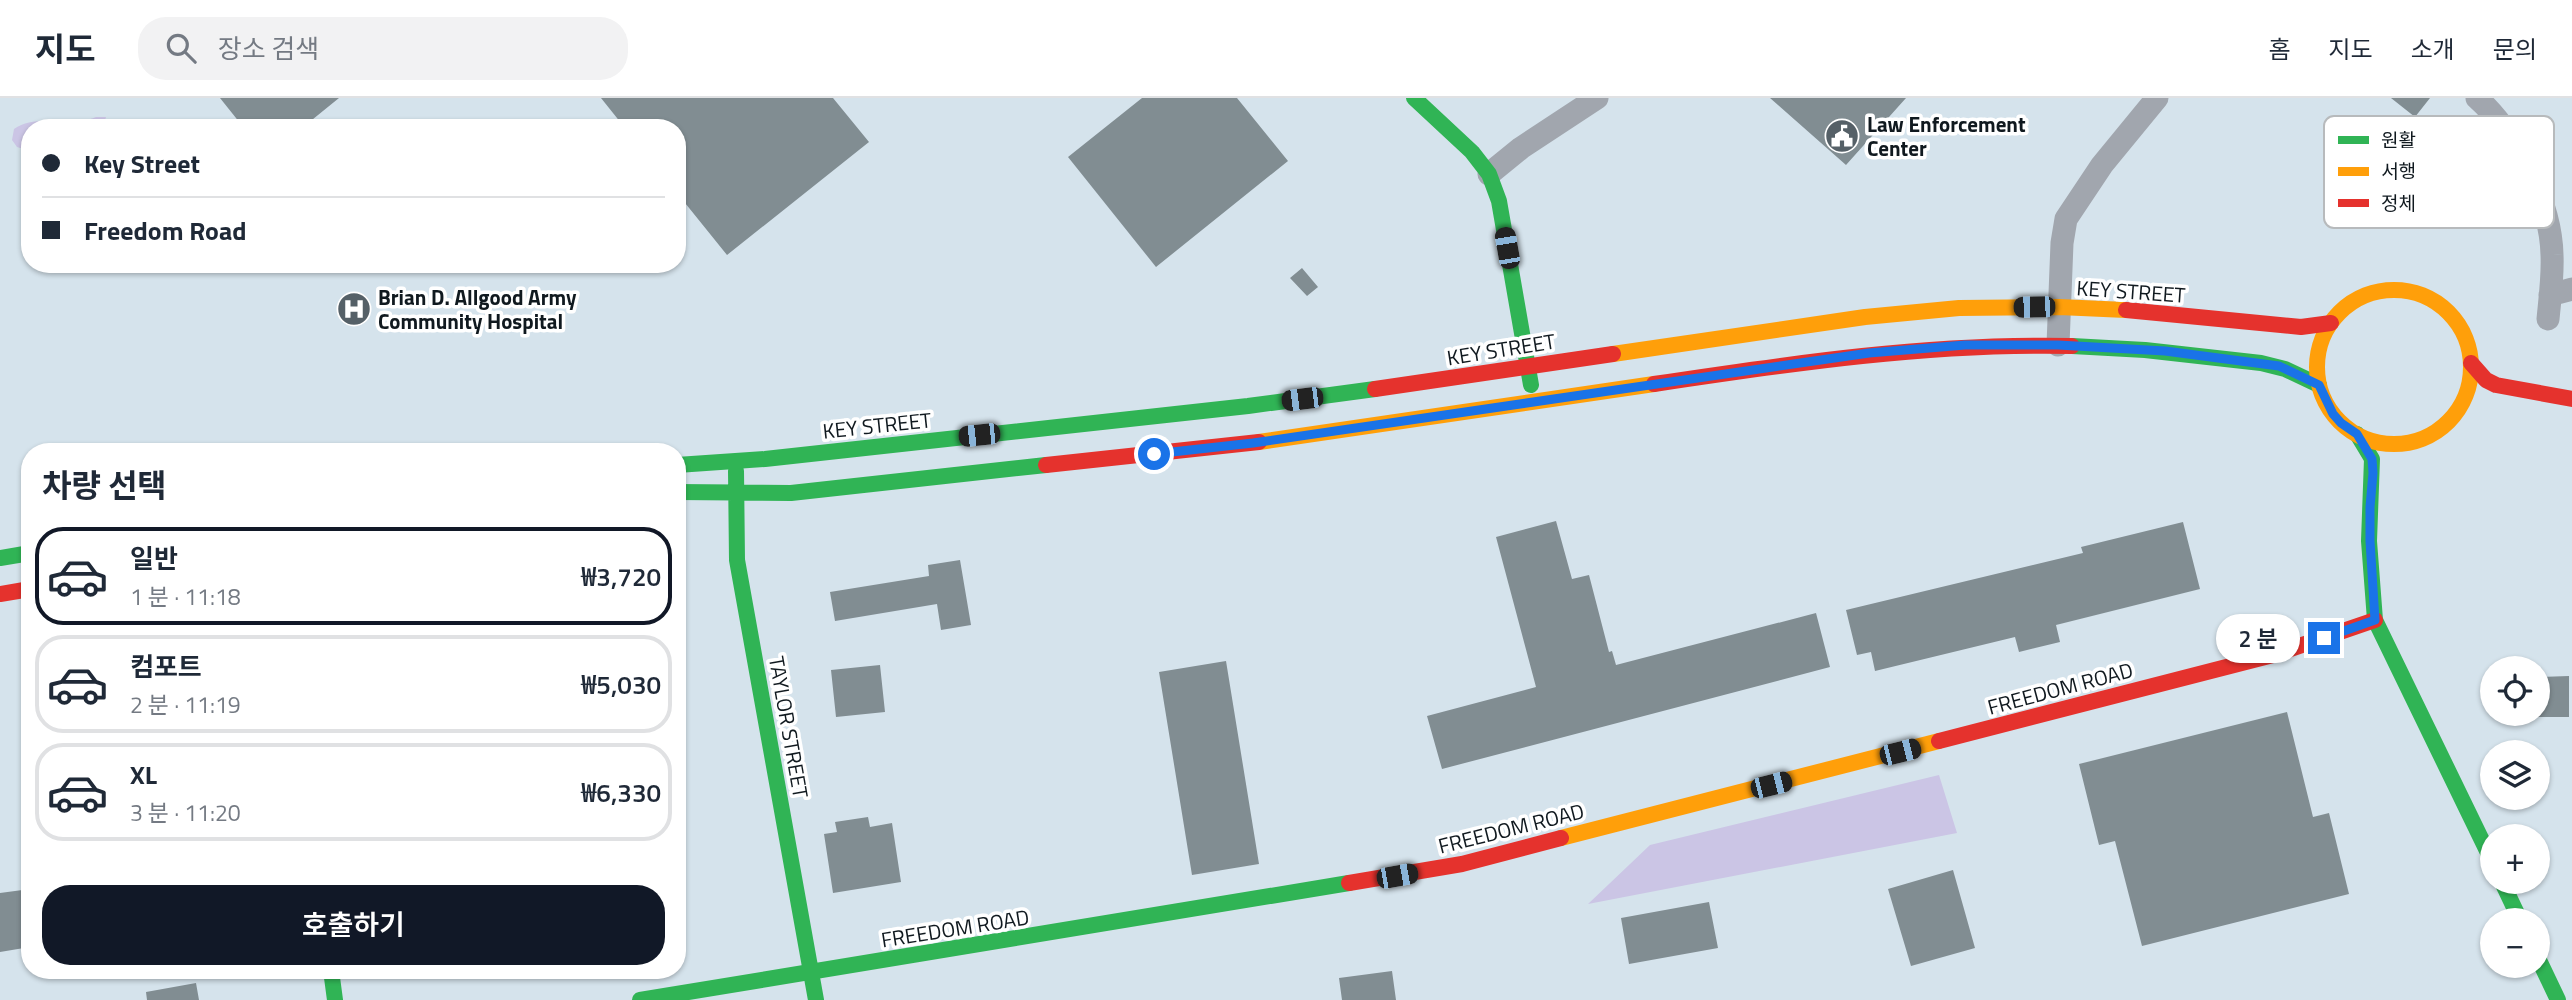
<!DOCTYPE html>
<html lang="ko">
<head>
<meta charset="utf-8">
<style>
	body { margin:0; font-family:"Titillium Web","Noto Sans KR",sans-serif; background:#f2f2f3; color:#1f2937; height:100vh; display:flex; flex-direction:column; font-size:26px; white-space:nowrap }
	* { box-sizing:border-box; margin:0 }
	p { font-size:23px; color:#747a83 }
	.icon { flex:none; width:38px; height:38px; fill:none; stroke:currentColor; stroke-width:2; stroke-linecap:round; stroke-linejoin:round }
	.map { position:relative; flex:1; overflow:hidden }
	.panel { position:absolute; left:21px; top:345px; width:665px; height:536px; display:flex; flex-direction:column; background:#fff; border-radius:28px; box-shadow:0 2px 5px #0004 }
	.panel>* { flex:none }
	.banner { position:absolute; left:21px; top:21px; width:665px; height:154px; border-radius:28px; box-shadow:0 2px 5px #0004; display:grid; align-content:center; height:154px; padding:0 21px; background:#fff }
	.buttons { position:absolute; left:2480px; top:558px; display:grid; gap:14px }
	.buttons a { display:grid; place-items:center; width:70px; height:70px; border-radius:50%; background:#fff; box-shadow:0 2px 5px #0004; font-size:35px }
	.end { position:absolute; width:32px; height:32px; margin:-16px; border:9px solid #1a73e8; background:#fff; box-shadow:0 0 0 4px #fff }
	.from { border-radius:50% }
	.bubble { position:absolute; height:49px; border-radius:24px; background:#fff; box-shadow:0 2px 5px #0004; font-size:23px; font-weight:600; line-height:49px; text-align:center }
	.car { position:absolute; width:21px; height:42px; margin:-21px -10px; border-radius:9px; box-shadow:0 0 5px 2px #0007; background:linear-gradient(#222 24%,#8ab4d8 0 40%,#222 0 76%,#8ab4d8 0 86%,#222 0) }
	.banner b { display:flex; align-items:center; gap:24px; height:66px; font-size:26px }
	.banner b+b { border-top:2px solid #e0e1e3 }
	.banner i { width:18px; height:18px; background:#1f2937 }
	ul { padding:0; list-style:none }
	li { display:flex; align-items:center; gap:21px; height:98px; margin:0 14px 10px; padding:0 7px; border:4px solid #e0e1e3; border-radius:28px }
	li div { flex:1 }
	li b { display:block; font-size:26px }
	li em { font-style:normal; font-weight:600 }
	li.selected { border-color:#111827 }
	li>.icon { width:63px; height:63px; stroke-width:1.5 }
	h2 { padding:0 21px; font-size:32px; line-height:84px }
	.button { display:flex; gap:14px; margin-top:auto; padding:14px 21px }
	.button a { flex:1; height:80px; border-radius:28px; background:#111827; color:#fff; font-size:28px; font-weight:600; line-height:80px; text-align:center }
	header { display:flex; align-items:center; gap:42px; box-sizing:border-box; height:98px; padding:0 35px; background:#fff; border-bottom:2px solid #e0e1e3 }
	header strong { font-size:33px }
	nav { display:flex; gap:38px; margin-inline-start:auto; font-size:24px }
	.search { width:490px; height:63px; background:#f2f2f3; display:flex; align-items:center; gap:18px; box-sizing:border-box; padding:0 24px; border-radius:28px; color:#747a83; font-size:26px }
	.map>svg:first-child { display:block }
</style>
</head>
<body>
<header>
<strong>지도</strong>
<div class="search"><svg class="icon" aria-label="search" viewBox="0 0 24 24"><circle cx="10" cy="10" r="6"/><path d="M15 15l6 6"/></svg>장소 검색</div>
<nav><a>홈</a><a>지도</a><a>소개</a><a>문의</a></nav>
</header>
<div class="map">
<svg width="2572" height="902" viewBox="0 0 2572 902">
	<rect width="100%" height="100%" fill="#d5e3ec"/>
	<path fill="#cbc5e5" d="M96,19H106L103,30H30V53L17,49L12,42L14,31C38,14 70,31 96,19Z
		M1939,677L1957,735L1588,806L1650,747Z"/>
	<path fill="#818d92" d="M220,0H339L302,30H244Z
		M601,0H833L869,44L727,157L677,95V30H625Z
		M1142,0H1237L1288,63L1156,169L1068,59Z
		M1770,0H1906L1846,67Z
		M2391,0H2430L2415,19Z
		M1302,170L1318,189L1307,198L1290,180Z
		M1556,423L1572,481L1589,477L1609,554L1612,553L1616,567L1816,515L1830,569L1442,671L1427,618L1536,589L1496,439Z
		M2183,424L2200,491L2056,527L2060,544L2019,554L2015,539L1875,573L1871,554L1857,557L1846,512L2083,455L2081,449Z
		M960,462L971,527L941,532L937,506L835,523L830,494L929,478L928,467Z
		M1226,563L1259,766L1192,777L1159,574Z
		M880,567L885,614L836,619L831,572Z
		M2569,578V619H2538V579Z
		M2287,614L2313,719L2329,715L2349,796L2142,848L2115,743L2099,747L2079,666Z
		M868,719L870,729L892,725L901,784L833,795L824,736L837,734L835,724Z
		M1953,772L1975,850L1911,868L1888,791Z
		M30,791V849L0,854V795Z
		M1709,804L1718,850L1629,866L1621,820Z
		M1392,873L1396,902H1342L1339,880Z
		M196,885L199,902H147L146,894Z"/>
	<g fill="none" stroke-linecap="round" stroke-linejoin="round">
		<path stroke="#a1a6ae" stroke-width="23" d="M2477,0C2515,34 2551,104 2552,157C2553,178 2550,200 2548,221
			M1489,76L1521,50L1597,0
			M2550,197L2572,191
			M2058,247L2062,145L2066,121L2102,67L2157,0"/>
		<path stroke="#30b455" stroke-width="16" d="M1414,0L1472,54L1489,76L1499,103L1531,287
			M2072,248L2145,252L2261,265L2285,271L2319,287
			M2357,336L2372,361L2369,443L2375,522L2492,763
			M677,367L765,361L1248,308L1375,291
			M736,373L737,462L816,902
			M677,394L791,395L1046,367
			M0,460L30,455
			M2502,784L2520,822
			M2538,860L2558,902
			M331,872L335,902
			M640,902L1349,785"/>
		<path stroke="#ff9f0a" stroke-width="16" d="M2317 269a77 77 0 1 1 154 0a77 77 0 1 1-154 0Z
			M1613,256L1865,219L1959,210L2059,209L2126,212
			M1259,344L1654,286
			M1561,740L1939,643"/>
		<path stroke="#e5322d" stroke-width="16" d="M2126,212L2301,229L2331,225
			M2471,265L2486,282L2496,287L2572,301
			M1654,286C1793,265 1931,245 2072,248
			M1375,291L1613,256
			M1046,367L1259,344
			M0,496L30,491
			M1939,643L2273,557L2375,522
			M1349,785L1462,766L1561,740"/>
	</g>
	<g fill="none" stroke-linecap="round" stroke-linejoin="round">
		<path stroke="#1a73e8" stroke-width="9" d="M1154,356L1253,345L1869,255L1965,247H2058L2165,253L2279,268L2319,287L2333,316L2341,325L2357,336L2372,361L2373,375L2370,409V443L2375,522L2324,540"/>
	</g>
	<defs>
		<g id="civic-disc" transform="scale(1.75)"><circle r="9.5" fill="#556067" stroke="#fff"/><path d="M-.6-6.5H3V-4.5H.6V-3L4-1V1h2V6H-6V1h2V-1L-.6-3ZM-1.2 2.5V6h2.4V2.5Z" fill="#fff"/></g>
		<g id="hospital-disc" transform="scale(1.75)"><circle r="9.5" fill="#556067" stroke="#fff"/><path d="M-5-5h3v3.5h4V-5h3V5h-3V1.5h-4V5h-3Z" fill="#fff"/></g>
	</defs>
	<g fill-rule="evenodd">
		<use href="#civic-disc" x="1842" y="38"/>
		<use href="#hospital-disc" x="354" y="211"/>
	</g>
	<g text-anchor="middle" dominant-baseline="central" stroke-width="7" stroke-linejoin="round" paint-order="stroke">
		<g font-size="21" font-weight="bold" fill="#10191f" stroke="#fff" text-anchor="start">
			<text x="1867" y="26">Law Enforcement<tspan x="1867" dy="24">Center</tspan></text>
			<text x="378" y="199">Brian D. Allgood Army<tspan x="378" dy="24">Community Hospital</tspan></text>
		</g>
		<g font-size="21" fill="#10191f" stroke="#fff">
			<text transform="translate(2131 193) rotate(4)">KEY STREET</text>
			<text transform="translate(1501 251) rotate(-9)">KEY STREET</text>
			<text transform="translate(877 327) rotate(-6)">KEY STREET</text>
			<text transform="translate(2060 590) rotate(-15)">FREEDOM ROAD</text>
			<text transform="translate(789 629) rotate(80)">TAYLOR STREET</text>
			<text transform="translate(1511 730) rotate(-14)">FREEDOM ROAD</text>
			<text transform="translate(955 830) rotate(-9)">FREEDOM ROAD</text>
		</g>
	</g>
	<rect x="2324" y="18" width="230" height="112" rx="10" fill="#fff" stroke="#b7babc" stroke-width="2"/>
	<rect x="2338" y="38" width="31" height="8" fill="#30b455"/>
	<rect x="2338" y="69" width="31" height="9" fill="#ff9f0a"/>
	<rect x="2338" y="101" width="31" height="8" fill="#e5322d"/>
	<g font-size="19" fill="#10191f">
		<text x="2381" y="49">원활</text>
		<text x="2381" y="80">서행</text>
		<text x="2381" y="112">정체</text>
	</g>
</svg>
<div class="buttons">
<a><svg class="icon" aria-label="locate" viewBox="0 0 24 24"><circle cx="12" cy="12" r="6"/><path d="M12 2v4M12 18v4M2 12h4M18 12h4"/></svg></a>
<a><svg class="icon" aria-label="layers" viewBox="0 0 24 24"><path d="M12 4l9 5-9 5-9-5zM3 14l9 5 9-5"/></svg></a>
<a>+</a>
<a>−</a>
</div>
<i class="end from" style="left:1154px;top:356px"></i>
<i class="end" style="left:2324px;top:540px"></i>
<div class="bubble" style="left:2216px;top:516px;width:84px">2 분</div>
<i class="car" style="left:1507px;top:150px;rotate:350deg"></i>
<i class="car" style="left:2034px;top:209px;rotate:269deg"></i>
<i class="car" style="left:1302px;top:301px;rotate:263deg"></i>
<i class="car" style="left:979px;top:337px;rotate:264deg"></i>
<i class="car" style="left:1900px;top:654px;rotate:76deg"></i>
<i class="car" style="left:1771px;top:687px;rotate:76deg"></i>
<i class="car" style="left:1397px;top:778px;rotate:80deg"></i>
<div class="banner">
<b><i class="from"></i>Key Street</b>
<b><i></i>Freedom Road</b>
</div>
<section class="panel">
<h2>차량 선택</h2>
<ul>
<li class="selected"><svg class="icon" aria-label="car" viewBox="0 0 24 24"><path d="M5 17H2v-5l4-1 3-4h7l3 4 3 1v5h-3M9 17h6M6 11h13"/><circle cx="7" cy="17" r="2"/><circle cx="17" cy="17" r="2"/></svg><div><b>일반</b><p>1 분 · 11:18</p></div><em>₩3,720</em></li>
<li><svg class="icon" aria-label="car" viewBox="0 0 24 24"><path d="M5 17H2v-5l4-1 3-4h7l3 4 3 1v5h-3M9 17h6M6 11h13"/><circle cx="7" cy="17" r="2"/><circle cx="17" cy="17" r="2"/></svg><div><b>컴포트</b><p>2 분 · 11:19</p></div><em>₩5,030</em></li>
<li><svg class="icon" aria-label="car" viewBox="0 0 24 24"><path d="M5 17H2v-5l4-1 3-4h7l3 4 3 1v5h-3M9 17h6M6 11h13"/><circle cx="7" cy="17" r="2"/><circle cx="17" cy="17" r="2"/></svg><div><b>XL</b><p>3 분 · 11:20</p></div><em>₩6,330</em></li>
</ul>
<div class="button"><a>호출하기</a></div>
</section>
</div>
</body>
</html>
